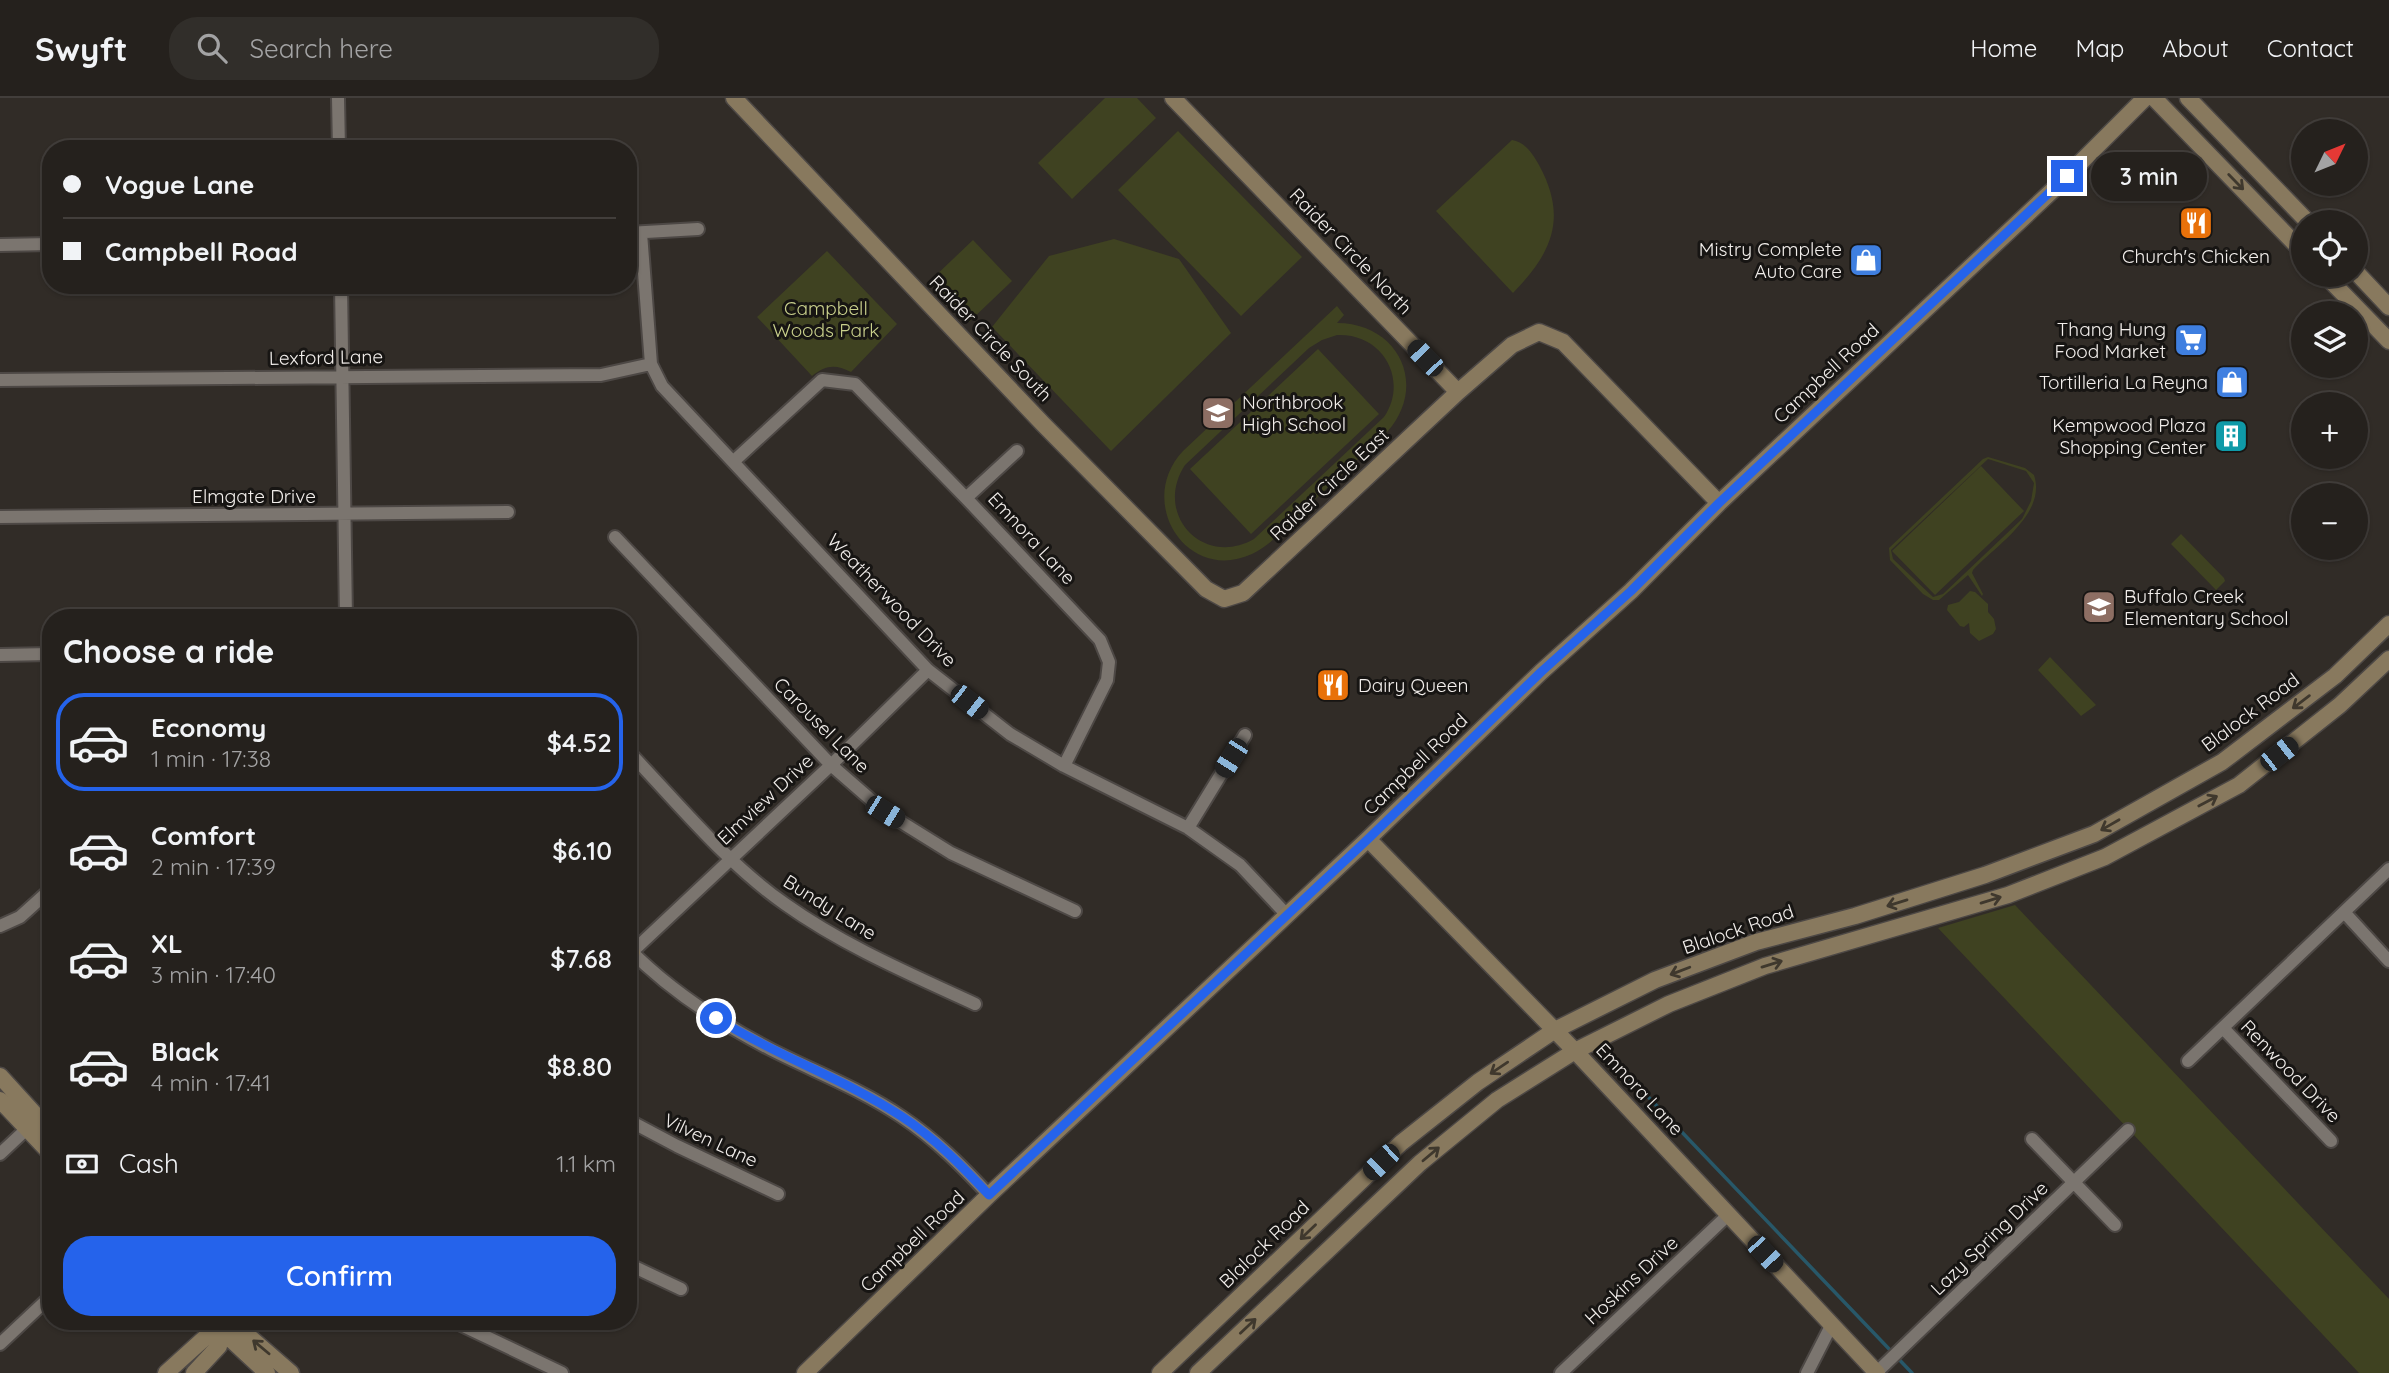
<!DOCTYPE html>
<html lang="en">
<head>
<meta charset="utf-8">
<style>
	body { margin:0; font-family:Quicksand,sans-serif; background:#312e2a; color:#f1f3f6; height:100vh; display:flex; flex-direction:column; font-size:26px; white-space:nowrap }
	* { box-sizing:border-box; margin:0 }
	p { font-size:23px; color:#a3a3a4 }
	.icon { flex:none; width:38px; height:38px; fill:none; stroke:currentColor; stroke-width:2; stroke-linecap:round; stroke-linejoin:round }
	.map { position:relative; flex:1; overflow:hidden }
	.drawer { position:absolute; left:42px; top:511px; width:595px; height:721px; display:flex; flex-direction:column; background:#25211d; border-radius:28px; box-shadow:0 2px 5px #0004,0 0 0 2px #423e3b }
	.drawer>* { flex:none }
	.hud { position:absolute; left:42px; top:42px; width:595px; height:154px; border-radius:28px; box-shadow:0 2px 5px #0004,0 0 0 2px #423e3b; display:grid; align-content:center; height:154px; padding:0 21px; background:#25211d }
	.needle { width:46px; rotate:47deg }
	.tools { position:absolute; left:2291px; top:21px; display:grid; gap:14px }
	.tools a { display:grid; place-items:center; width:77px; height:77px; border-radius:50%; background:#25211d; box-shadow:0 2px 5px #0004,0 0 0 2px #423e3b; font-size:35px }
	.end { position:absolute; width:32px; height:32px; margin:-16px; border:9px solid #2563eb; background:#fff; box-shadow:0 0 0 4px #fff }
	.from { border-radius:50% }
	.bubble { position:absolute; height:49px; border-radius:24px; background:#25211d; box-shadow:0 2px 5px #0004,0 0 0 2px #423e3b; font-size:23px; font-weight:600; line-height:49px; text-align:center }
	.car { position:absolute; width:21px; height:42px; margin:-21px -10px; border-radius:9px; box-shadow:0 0 5px 2px #0007; background:linear-gradient(#222 24%,#8ab4d8 0 40%,#222 0 76%,#8ab4d8 0 86%,#222 0) }
	.hud b { display:flex; align-items:center; gap:24px; height:66px; font-size:26px }
	.hud b+b { border-top:2px solid #423e3b }
	.hud i { width:18px; height:18px; background:#f1f3f6 }
	ul { padding:0; list-style:none }
	li { display:flex; align-items:center; gap:21px; height:98px; margin:0 14px 10px; padding:0 7px; border:4px solid transparent; border-radius:28px }
	li div { flex:1 }
	li b { display:block; font-size:26px }
	li em { font-style:normal; font-weight:600 }
	li.selected { border-color:#2563eb }
	li>.icon { width:63px; height:63px; stroke-width:1.5 }
	h2 { padding:0 21px; font-size:32px; line-height:84px }
	.pay { display:flex; align-items:center; gap:18px; height:77px; padding:0 21px; font-size:26px }
	.pay p { margin-inline-start:auto }
	.cta { display:flex; gap:14px; margin-top:auto; padding:14px 21px }
	.cta a { flex:1; height:80px; border-radius:28px; background:#2563eb; color:#fff; font-size:28px; font-weight:600; line-height:80px; text-align:center }
	header { display:flex; align-items:center; gap:42px; box-sizing:border-box; height:98px; padding:0 35px; background:#25211d; border-bottom:2px solid #423e3b }
	header strong { font-size:33px }
	nav { display:flex; gap:38px; margin-inline-start:auto; font-size:24px }
	.search { width:490px; height:63px; background:#312e2a; display:flex; align-items:center; gap:18px; box-sizing:border-box; padding:0 24px; border-radius:28px; color:#a3a3a4; font-size:26px }
	.map>svg:first-child { display:block }
</style>
</head>
<body>
<header>
<strong>Swyft</strong>
<div class="search"><svg class="icon" aria-label="search" viewBox="0 0 24 24"><circle cx="10" cy="10" r="6"/><path d="M15 15l6 6"/></svg>Search here</div>
<nav><a>Home</a><a>Map</a><a>About</a><a>Contact</a></nav>
</header>
<div class="map">
<svg width="2389" height="1275" viewBox="0 0 2389 1275">
	<rect width="100%" height="100%" fill="#312c27"/>
	<path fill="#3f4221" fill-rule="evenodd" d="M1105,0H1137L1156,20L1072,101L1038,65Z
		M1178,33L1302,159L1241,218L1118,92Z
		M1512,42C1525,44 1532,55 1539,67C1568,120 1552,155 1513,195L1436,113Z
		M1114,141L1179,161L1231,235L1111,353L992,229L1049,158Z
		M973,142L1012,183L969,224L931,182Z
		M827,153L897,226L851,274C835,266 826,267 812,278L757,219Z
		M1337,208L1344,217L1337,225C1398,225 1429,287 1387,334C1358,361 1329,388 1301,415C1286,429 1271,447 1252,456C1187,486 1135,404 1183,353ZM1337,237C1383,235 1409,282 1384,319L1254,441C1203,470 1153,416 1185,367L1309,250L1322,242Z
		M1318,251L1379,316L1251,436L1190,371Z
		M1988,359L2025,370L2034,377C2047,416 1995,448 1973,472L1972,475L1983,496L1982,498L1968,477L1939,502H1933L1923,496L1890,462L1889,450L1983,361ZM1988,361L2026,373L2034,385L2031,403L2022,421L1943,496L1933,499L1893,461L1891,452Z
		M1981,368L2024,413L1935,497L1892,453Z
		M2181,436L2224,480L2225,483L2216,492L2171,446Z
		M1970,493L1975,494L1988,506V514L1994,521L1996,531L1993,536L1979,543L1970,535L1969,525L1964,529L1960,528L1947,512L1948,507L1959,504Z
		M2050,559L2096,607L2081,618L2038,572Z
		M2015,807L2389,1201V1275H2359L1938,830Z"/>
	<g fill="none" stroke-linecap="round" stroke-linejoin="round">
		<path stroke="#285869" stroke-width="3.5" d="M1612,961L1912,1275"/>
		<g stroke="#4d4845" stroke-width="16">
			<path id="street" d="M338,0L339,51
				M628,135L698,131
				M641,135L651,266L662,288L928,572L1010,636L1064,668L1188,730L1240,767L1286,816
				M0,147L51,146
				M341,187L346,520
				M0,282L601,277L651,266
				M734,363L822,282L855,286L966,400L1100,542L1109,564L1107,582L1064,668
				M966,400L1017,353
				M0,419L508,414
				M615,439L831,667L885,714L951,755L1075,813
				M0,557L51,556
				M628,653C678,705 726,765 785,806C844,848 910,876 975,906
				M1188,730L1245,637
				M2344,814L2389,863
				M0,828L20,819L51,791
				M628,850C669,892 718,924 770,951C815,974 861,991 902,1019C935,1041 962,1068 989,1097
				M632,854L831,667L928,572
				M2223,930L2331,1043
				M2188,963L2389,771
				M628,1022L677,1048L778,1096
				M2032,1041L2115,1127
				M0,1056L33,1025
				M628,1166L681,1191
				M453,1223L562,1275
				M0,1246L51,1198
				M1561,1275L1728,1117
				M1807,1275L1831,1228
				M1876,1275L2128,1032"/>
		</g>
		<g stroke="#4d4845" stroke-width="19">
			<path id="secondary" d="M734,0L1043,326L1206,491L1224,501L1243,495L1458,294L1512,247L1539,234L1563,244L1719,405
				M1173,0L1458,294
				M2154,0L2303,154
				M2188,0L2308,124
				M2356,174L2389,209
				M2325,177L2389,243
				M1368,741L1575,953L1877,1275
				M628,857L632,854
				M0,978L51,1034
				M0,1002L51,1056
				M211,1223L267,1275
				M231,1223L291,1275
				M166,1275L208,1237L222,1235L235,1223
				M194,1275L219,1248L222,1235
				M805,1275L989,1097L1368,741L1541,574L1631,493L1719,405L2055,90L2145,0
				M1160,1275L1401,1045L1478,984L1555,932L1655,882L1756,844L1855,818L1985,777L2094,736L2222,664L2335,578L2389,526
				M1198,1275L1420,1065L1497,1002L1575,953L1669,906L1765,868L2008,797L2105,759L2239,687L2340,607L2389,561"/>
		</g>
		<use href="#street" stroke="#7b756f" stroke-width="12"/>
		<use href="#secondary" stroke="#88795e" stroke-width="16"/>
	</g>
	<defs><path id="oneway-shaft" d="M-6 0H5M1.5-3L5.5 0L1.5 3" fill="none" stroke-width="1.6" stroke-linecap="round" stroke-linejoin="round" transform="scale(1.75)"/></defs>
	<g stroke="#3f382d">
		<use href="#oneway-shaft" transform="translate(2236 84) rotate(46)"/>
		<use href="#oneway-shaft" transform="translate(2301 604) rotate(143)"/>
		<use href="#oneway-shaft" transform="translate(2208 703) rotate(-28)"/>
		<use href="#oneway-shaft" transform="translate(2110 727) rotate(150)"/>
		<use href="#oneway-shaft" transform="translate(1991 802) rotate(-17)"/>
		<use href="#oneway-shaft" transform="translate(1897 805) rotate(163)"/>
		<use href="#oneway-shaft" transform="translate(1772 866) rotate(-17)"/>
		<use href="#oneway-shaft" transform="translate(1680 873) rotate(159)"/>
		<use href="#oneway-shaft" transform="translate(1499 970) rotate(146)"/>
		<use href="#oneway-shaft" transform="translate(1431 1056) rotate(-40)"/>
		<use href="#oneway-shaft" transform="translate(1308 1134) rotate(136)"/>
		<use href="#oneway-shaft" transform="translate(1248 1228) rotate(-43)"/>
		<use href="#oneway-shaft" transform="translate(261 1249) rotate(-140)"/>
	</g>
	<g fill="none" stroke-linecap="round" stroke-linejoin="round">
		<path stroke="#2563eb" stroke-width="9" d="M716,920C776,958 843,980 901,1018C935,1040 962,1068 989,1097L1368,741L1541,574L1631,493L1719,405L2067,78"/>
	</g>
	<defs>
		<g id="restaurant-square" transform="scale(1.75)"><rect x="-9" y="-9" width="18" height="18" rx="4" fill="#e8710a" stroke="#171513"/><path d="M-5-6h1v4h1v-4h1v4h1v-4h1v5L-1.5 .5V6h-2V.5L-5-1ZM5-6V6H3V1.5H1.5Q1.5-4 5-6Z" fill="#fff"/></g>
		<g id="shop-square" transform="scale(1.75)"><rect x="-9" y="-9" width="18" height="18" rx="4" fill="#3f7fe0" stroke="#171513"/><path d="M-5-2.5h2.3a2.7 3.5 0 0 1 5.4 0H5L5.5 6h-11ZM-1.5-2.5h3a1.5 2.3 0 0 0-3 0Z" fill="#fff"/></g>
		<g id="supermarket-square" transform="scale(1.75)"><rect x="-9" y="-9" width="18" height="18" rx="4" fill="#3f7fe0" stroke="#171513"/><path d="M-6-5.5h2.5l.6 2H6L4.5 2H-2.5L-4.4-4H-6ZM-1.5 3.2a1.3 1.3 0 1 0 .1 0ZM3 3.2a1.3 1.3 0 1 0 .1 0Z" fill="#fff"/></g>
		<g id="school-square" transform="scale(1.75)"><rect x="-9" y="-9" width="18" height="18" rx="4" fill="#8d6e63" stroke="#171513"/><path d="M0-5L7-2L0 1L-7-2ZM-4 1L0 2.5L4 1V4Q0 6-4 4Z" fill="#fff"/></g>
		<g id="building-square" transform="scale(1.75)"><rect x="-9" y="-9" width="18" height="18" rx="4" fill="#0f9aa8" stroke="#171513"/><path d="M-4-6H4V6H1V3H-1V6H-4ZM-2.5-4.3h1.7v1.8h-1.7ZM.8-4.3h1.7v1.8H.8ZM-2.5-1h1.7V.8h-1.7ZM.8-1h1.7V.8H.8Z" fill="#fff"/></g>
	</defs>
	<g fill-rule="evenodd">
		<use href="#restaurant-square" x="2196" y="125"/>
		<use href="#shop-square" x="1866" y="162"/>
		<use href="#supermarket-square" x="2191" y="242"/>
		<use href="#shop-square" x="2232" y="284"/>
		<use href="#school-square" x="1218" y="315"/>
		<use href="#building-square" x="2231" y="338"/>
		<use href="#school-square" x="2099" y="509"/>
		<use href="#restaurant-square" x="1333" y="587"/>
	</g>
	<g text-anchor="middle" dominant-baseline="central" stroke-width="6" stroke-linejoin="round" paint-order="stroke">
		<g font-size="19" fill="#f2eeeb" stroke="#171513" text-anchor="end">
			<text x="1842" y="151">Mistry Complete<tspan x="1842" dy="22">Auto Care</tspan></text>
			<text x="2196" y="158" text-anchor="middle">Church's Chicken</text>
			<text x="2166" y="231">Thang Hung<tspan x="2166" dy="22">Food Market</tspan></text>
			<text x="2208" y="284">Tortilleria La Reyna</text>
			<text x="1242" y="304" text-anchor="start">Northbrook<tspan x="1242" dy="22">High School</tspan></text>
			<text x="2206" y="327">Kempwood Plaza<tspan x="2206" dy="22">Shopping Center</tspan></text>
			<text x="2124" y="498" text-anchor="start">Buffalo Creek<tspan x="2124" dy="22">Elementary School</tspan></text>
			<text x="1358" y="587" text-anchor="start">Dairy Queen</text>
		</g>
		<g font-size="19" fill="#f2eeeb" stroke="#171513">
			<text transform="translate(1351 153) rotate(46)">Raider Circle North</text>
			<text transform="translate(991 240) rotate(46)">Raider Circle South</text>
			<text transform="translate(326 259) rotate(-1)">Lexford Lane</text>
			<text transform="translate(1826 275) rotate(-43)">Campbell Road</text>
			<text transform="translate(1329 386) rotate(-43)">Raider Circle East</text>
			<text x="254" y="398">Elmgate Drive</text>
			<text transform="translate(1032 440) rotate(47)">Emnora Lane</text>
			<text transform="translate(892 502) rotate(46)">Weatherwood Drive</text>
			<text transform="translate(2250 614) rotate(-37)">Blalock Road</text>
			<text transform="translate(822 627) rotate(45)">Carousel Lane</text>
			<text transform="translate(1415 666) rotate(-44)">Campbell Road</text>
			<text transform="translate(765 701) rotate(-43)">Elmview Drive</text>
			<text transform="translate(830 809) rotate(32)">Bundy Lane</text>
			<text transform="translate(1738 831) rotate(-19)">Blalock Road</text>
			<text transform="translate(2291 973) rotate(46)">Renwood Drive</text>
			<text transform="translate(1640 991) rotate(47)">Emnora Lane</text>
			<text transform="translate(711 1042) rotate(25)">Vilven Lane</text>
			<text transform="translate(1989 1140) rotate(-44)">Lazy Spring Drive</text>
			<text transform="translate(912 1143) rotate(-44)">Campbell Road</text>
			<text transform="translate(1264 1146) rotate(-44)">Blalock Road</text>
			<text transform="translate(1631 1182) rotate(-43)">Hoskins Drive</text>
		</g>
		<g font-size="19" fill="#c9d08c" stroke="#171513">
			<text x="826" y="210">Campbell<tspan x="826" dy="22">Woods Park</tspan></text>
		</g>
	</g>
</svg>
<div class="tools">
<a><svg class="needle" viewBox="-14 -14 28 28"><path d="M0-13l5 13h-10z" fill="#e53935"/><path d="M0 13l5-13h-10z" fill="#a3a3a4"/></svg></a>
<a><svg class="icon" aria-label="locate" viewBox="0 0 24 24"><circle cx="12" cy="12" r="6"/><path d="M12 2v4M12 18v4M2 12h4M18 12h4"/></svg></a>
<a><svg class="icon" aria-label="layers" viewBox="0 0 24 24"><path d="M12 4l9 5-9 5-9-5zM3 14l9 5 9-5"/></svg></a>
<a>+</a>
<a>−</a>
</div>
<i class="end from" style="left:716px;top:920px"></i>
<i class="end" style="left:2067px;top:78px"></i>
<div class="bubble" style="left:2091px;top:54px;width:116px">3 min</div>
<i class="car" style="left:1425px;top:260px;rotate:316deg"></i>
<i class="car" style="left:969px;top:604px;rotate:128deg"></i>
<i class="car" style="left:2279px;top:656px;rotate:52deg"></i>
<i class="car" style="left:1231px;top:660px;rotate:212deg"></i>
<i class="car" style="left:885px;top:714px;rotate:122deg"></i>
<i class="car" style="left:1381px;top:1064px;rotate:226deg"></i>
<i class="car" style="left:1765px;top:1156px;rotate:137deg"></i>
<div class="hud">
<b><i class="from"></i>Vogue Lane</b>
<b><i></i>Campbell Road</b>
</div>
<section class="drawer">
<h2>Choose a ride</h2>
<ul>
<li class="selected"><svg class="icon" aria-label="car" viewBox="0 0 24 24"><path d="M5 17H2v-5l4-1 3-4h7l3 4 3 1v5h-3M9 17h6M6 11h13"/><circle cx="7" cy="17" r="2"/><circle cx="17" cy="17" r="2"/></svg><div><b>Economy</b><p>1 min · 17:38</p></div><em>$4.52</em></li>
<li><svg class="icon" aria-label="car" viewBox="0 0 24 24"><path d="M5 17H2v-5l4-1 3-4h7l3 4 3 1v5h-3M9 17h6M6 11h13"/><circle cx="7" cy="17" r="2"/><circle cx="17" cy="17" r="2"/></svg><div><b>Comfort</b><p>2 min · 17:39</p></div><em>$6.10</em></li>
<li><svg class="icon" aria-label="car" viewBox="0 0 24 24"><path d="M5 17H2v-5l4-1 3-4h7l3 4 3 1v5h-3M9 17h6M6 11h13"/><circle cx="7" cy="17" r="2"/><circle cx="17" cy="17" r="2"/></svg><div><b>XL</b><p>3 min · 17:40</p></div><em>$7.68</em></li>
<li><svg class="icon" aria-label="car" viewBox="0 0 24 24"><path d="M5 17H2v-5l4-1 3-4h7l3 4 3 1v5h-3M9 17h6M6 11h13"/><circle cx="7" cy="17" r="2"/><circle cx="17" cy="17" r="2"/></svg><div><b>Black</b><p>4 min · 17:41</p></div><em>$8.80</em></li>
</ul>
<div class="pay"><svg class="icon" aria-label="cash" viewBox="0 0 24 24"><path d="M3 7h18v10H3z"/><circle cx="12" cy="12" r="2"/></svg>Cash<p>1.1 km</p></div>
<div class="cta"><a>Confirm</a></div>
</section>
</div>
</body>
</html>
